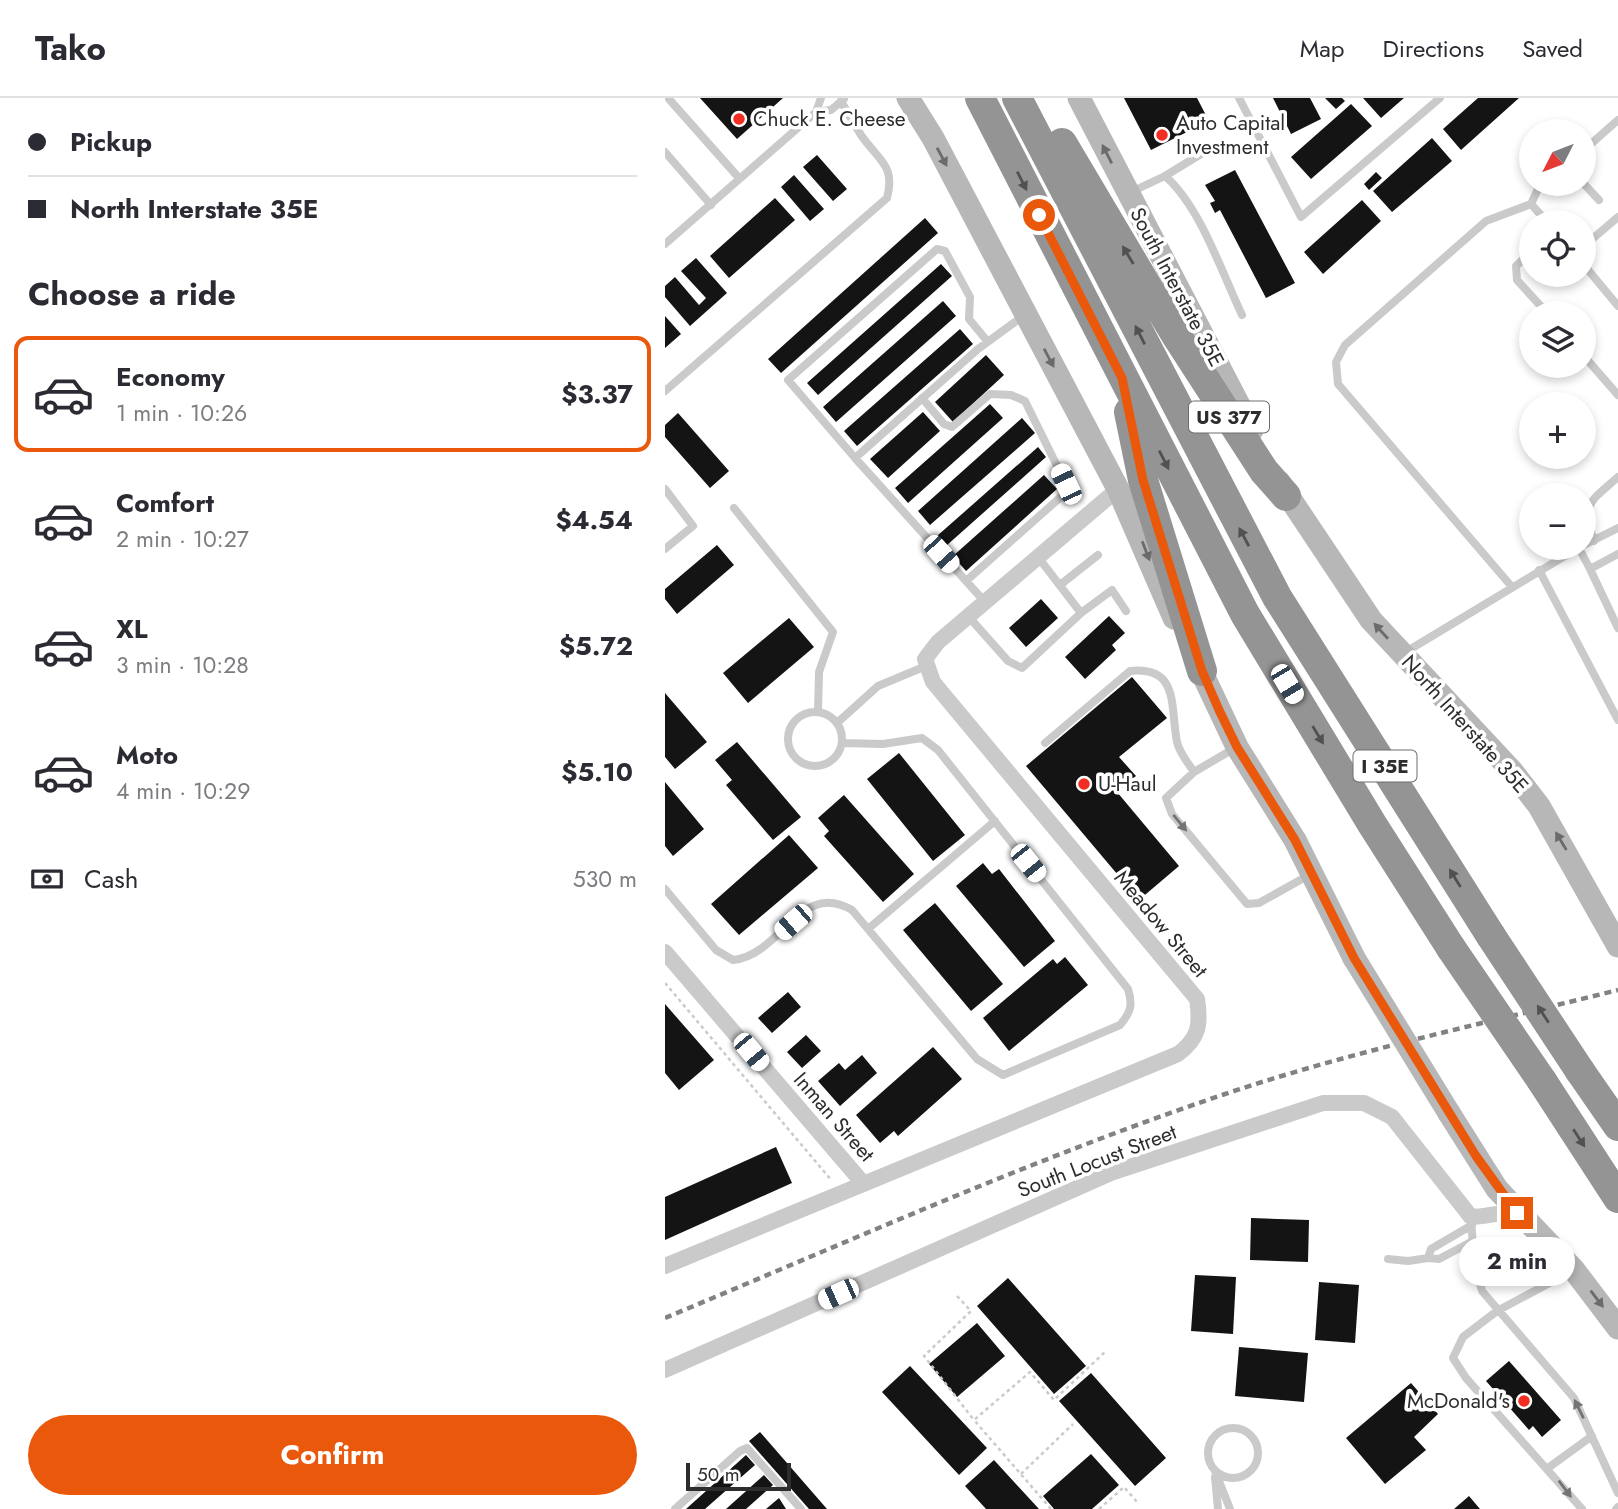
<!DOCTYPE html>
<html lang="en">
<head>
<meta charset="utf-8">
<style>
	body { margin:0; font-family:Jost,sans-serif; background:#f2f2f3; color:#2b2b33; height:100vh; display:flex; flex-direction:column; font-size:26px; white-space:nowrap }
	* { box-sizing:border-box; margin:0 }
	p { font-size:23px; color:#7c7c81 }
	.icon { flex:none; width:38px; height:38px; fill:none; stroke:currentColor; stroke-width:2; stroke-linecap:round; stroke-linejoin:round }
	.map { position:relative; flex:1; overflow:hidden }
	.drawer { display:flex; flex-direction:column; background:#fff; width:665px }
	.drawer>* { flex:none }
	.banner { display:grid; align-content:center; height:154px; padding:0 28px; background:#fff }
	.needle { width:46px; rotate:228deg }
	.buttons { position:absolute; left:854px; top:21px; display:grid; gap:14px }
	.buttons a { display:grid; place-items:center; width:77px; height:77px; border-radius:50%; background:#fff; box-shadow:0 4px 10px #0003; font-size:35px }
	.scale { position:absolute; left:21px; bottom:18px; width:105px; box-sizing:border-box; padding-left:7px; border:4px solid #2d2d2d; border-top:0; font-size:19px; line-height:24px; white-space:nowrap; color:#2d2d2d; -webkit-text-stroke:5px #fff; paint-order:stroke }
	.end { position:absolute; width:32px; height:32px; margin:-16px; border:9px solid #ea580c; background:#fff; box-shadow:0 0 0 4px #fff }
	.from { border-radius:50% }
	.bubble { position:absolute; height:49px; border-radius:24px; background:#fff; box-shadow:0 4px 10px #0003; font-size:23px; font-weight:700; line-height:49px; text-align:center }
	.car { position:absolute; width:21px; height:42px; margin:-21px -10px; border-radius:9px; box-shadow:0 0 5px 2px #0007; background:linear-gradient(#fff 24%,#345 0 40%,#fff 0 76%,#345 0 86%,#fff 0) }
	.banner b { display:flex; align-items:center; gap:24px; height:66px; font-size:26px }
	.banner b+b { border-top:2px solid #e1e1e2 }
	.banner i { width:18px; height:18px; background:#2b2b33 }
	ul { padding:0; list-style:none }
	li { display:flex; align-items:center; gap:21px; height:116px; margin:0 14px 10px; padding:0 14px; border:4px solid transparent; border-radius:14px }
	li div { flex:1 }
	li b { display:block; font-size:26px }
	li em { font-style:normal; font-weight:700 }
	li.active { border-color:#ea580c }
	li>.icon { width:63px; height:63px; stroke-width:1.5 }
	h2 { padding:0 28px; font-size:32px; line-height:84px }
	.pay { display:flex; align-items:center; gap:18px; height:77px; padding:0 28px; font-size:26px }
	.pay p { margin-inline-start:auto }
	.button { display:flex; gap:14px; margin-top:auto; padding:14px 28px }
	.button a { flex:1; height:80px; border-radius:42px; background:#ea580c; color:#fff; font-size:28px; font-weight:700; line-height:80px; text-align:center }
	header { display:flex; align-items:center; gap:42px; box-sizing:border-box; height:98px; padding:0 35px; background:#fff; border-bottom:2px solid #e1e1e2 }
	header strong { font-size:33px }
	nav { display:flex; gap:38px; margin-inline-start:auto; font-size:24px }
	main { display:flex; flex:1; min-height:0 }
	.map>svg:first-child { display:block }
</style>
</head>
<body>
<header>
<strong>Tako</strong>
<nav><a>Map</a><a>Directions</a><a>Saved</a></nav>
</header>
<main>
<section class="drawer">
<div class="banner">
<b><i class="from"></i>Pickup</b>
<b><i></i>North Interstate 35E</b>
</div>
<h2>Choose a ride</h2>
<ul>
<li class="active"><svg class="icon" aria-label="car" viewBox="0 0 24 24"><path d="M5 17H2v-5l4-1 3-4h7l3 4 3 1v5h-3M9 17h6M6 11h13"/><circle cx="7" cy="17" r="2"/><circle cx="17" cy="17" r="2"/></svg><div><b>Economy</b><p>1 min · 10:26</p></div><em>$3.37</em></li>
<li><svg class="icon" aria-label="car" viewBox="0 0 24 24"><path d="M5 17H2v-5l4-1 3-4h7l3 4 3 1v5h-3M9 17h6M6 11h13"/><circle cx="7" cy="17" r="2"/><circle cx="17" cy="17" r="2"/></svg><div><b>Comfort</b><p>2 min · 10:27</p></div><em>$4.54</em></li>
<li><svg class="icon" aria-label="car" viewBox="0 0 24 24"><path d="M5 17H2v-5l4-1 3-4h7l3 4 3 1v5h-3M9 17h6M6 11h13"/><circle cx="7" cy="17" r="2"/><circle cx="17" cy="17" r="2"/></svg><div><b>XL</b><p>3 min · 10:28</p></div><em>$5.72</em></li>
<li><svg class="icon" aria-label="car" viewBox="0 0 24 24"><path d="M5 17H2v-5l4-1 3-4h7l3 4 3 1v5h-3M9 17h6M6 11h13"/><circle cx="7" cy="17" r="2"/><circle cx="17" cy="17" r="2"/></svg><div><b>Moto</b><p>4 min · 10:29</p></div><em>$5.10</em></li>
</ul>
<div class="pay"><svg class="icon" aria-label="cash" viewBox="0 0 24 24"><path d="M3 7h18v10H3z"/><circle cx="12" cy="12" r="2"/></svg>Cash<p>530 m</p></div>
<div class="button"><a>Confirm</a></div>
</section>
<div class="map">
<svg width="953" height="1411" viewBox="0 0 953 1411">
	<rect width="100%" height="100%" fill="#fff"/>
	<path fill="#141414" d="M35,0H118L72,41Z
		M459,0H532L544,23L486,52Z
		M608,0H645L656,21L626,36Z
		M660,0H677L680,3L671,11Z
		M698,0H739L716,20Z
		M813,0H854L796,52L778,31Z
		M686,6L707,28L646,81L626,59Z
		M767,40L787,63L727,114L708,93Z
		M152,57L182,91L168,103L138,69Z
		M570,72L630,185L601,200L555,112L550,115L545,105L550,103L540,87Z
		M711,74L717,80L704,92L699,86Z
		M129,77L159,111L145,123L116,89Z
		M110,100L130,122L64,180L45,158Z
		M697,102L716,123L658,176L639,154Z
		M260,120L273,135L116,275L103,261Z
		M31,160L62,195L25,228L0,199V188L10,179L34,207L41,200L16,173Z
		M276,166L287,178L153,297L142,285Z
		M278,203L291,218L171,324L158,309Z
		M0,218L16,236L0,250Z
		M295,231L308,246L192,348L179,333Z
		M321,257L339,277L288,324L270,304Z
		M325,306L338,320L243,405L230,390Z
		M258,314L275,333L223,380L205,361Z
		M13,315L64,373L45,390L0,339V327Z
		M357,320L370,335L265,427L253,413Z
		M373,349L381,359L281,448L272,438Z
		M379,377L392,391L301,473L288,458Z
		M52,447L69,467L12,516L0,501V491Z
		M376,501L393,520L361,549L344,530Z
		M444,518L460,535L447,547L451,552L420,581L400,559Z
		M124,520L149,549L83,605L58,575Z
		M467,579L502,620L454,659L471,678L452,694L514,768L474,802L361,668Z
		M0,595L42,644L10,671L0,659Z
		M72,644L136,719L108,742L61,687L67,682L50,662Z
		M234,655L300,737L268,763L202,681Z
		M0,684L39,731L8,758L0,748Z
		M179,697L249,776L218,804L159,738L164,733L153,720Z
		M124,737L153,770L74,837L46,806Z
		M318,765L327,776L334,771L390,843L359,869L291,788Z
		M270,805L338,886L306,913L238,832Z
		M400,859L423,887L344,953L318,920L388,861L392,866Z
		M123,894L136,909L107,935L93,920Z
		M0,906L49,962L14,992L0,975Z
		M141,937L156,953L137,970L122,954Z
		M268,949L297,981L233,1038L229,1033L215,1045L191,1017Z
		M197,957L212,975L175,1008L153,983L174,965L180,972Z
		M111,1049L127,1085L0,1142V1099Z
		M586,1120L644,1122L643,1164L585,1162Z
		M530,1177L571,1179L568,1236L526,1233Z
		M343,1180L421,1268L389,1296L312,1208Z
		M654,1184L694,1187L690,1245L650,1242Z
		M312,1225L340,1258L292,1299L264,1266Z
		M574,1249L643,1255L639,1304L570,1298Z
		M844,1263L896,1322L877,1339L868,1328L864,1332L821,1283Z
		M245,1268L322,1350L294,1377L217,1294Z
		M426,1275L501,1360L470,1388L394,1303Z
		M746,1285L773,1316L749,1339L761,1352L720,1386L681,1340Z
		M95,1334L162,1411H144L84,1343Z
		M426,1356L454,1387L427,1411H389L378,1398Z
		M81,1357L90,1367L40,1411H21Z
		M329,1362L374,1411H321L300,1388Z
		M99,1377L108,1387L81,1411H61Z
		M804,1398L815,1411H789Z
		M114,1400L121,1411H101Z"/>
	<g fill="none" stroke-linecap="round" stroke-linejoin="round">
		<path stroke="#cacaca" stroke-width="2.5" stroke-dasharray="3.5 3.5" stroke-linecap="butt" d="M0,885L167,1083
			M292,1198L306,1213L259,1258L309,1322
			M356,1376L408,1326
			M386,1411L309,1322L365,1274L389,1302L441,1253
			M434,1411L459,1389L473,1405"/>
		<path stroke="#cacaca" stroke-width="8" d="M574,0L636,119L775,0
			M4,1L74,80
			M151,14L166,12L179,1
			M919,52L953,22
			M0,54L46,107
			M500,78L549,48
			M880,86L872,93L866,106L882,124
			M919,86L934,102
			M466,94L500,78C535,108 557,175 577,217
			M0,146L151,14L156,0
			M919,148L953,119
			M866,154L851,168L852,182L882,215
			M919,167L953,208
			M919,258L953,297
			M0,293L222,100C231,67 213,62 196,37C189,26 182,14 176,3
			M257,300L279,326L287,329L325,296L346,297L360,303L401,386L398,397L301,483
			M190,360L123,282L272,151L280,153L305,199L304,221L323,244
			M0,391L28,428L0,451
			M69,410L168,534L154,574L153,614
			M929,443C916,405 925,404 953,379
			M919,447L953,430
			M914,450L925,471L953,456
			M925,471L953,530
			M874,472L953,622
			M395,487L433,457
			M847,489L673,286L671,264L680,247L821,123L866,106
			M320,504L190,360L313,251L358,218
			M416,515L447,492L461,513
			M303,518L343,563L357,570L416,515L373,459
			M739,555L913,450
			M123 641a27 27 0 1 1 54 0a27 27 0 1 1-54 0Z
			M172,625L213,588L261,568
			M380,645L465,573C515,568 505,609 512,644C514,654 523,665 529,674
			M570,650L529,674L501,700L507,716L582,806L594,805L646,776
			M0,791L51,852L68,862C117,857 135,781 187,812L312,961L338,977L455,927C466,914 468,907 463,891L273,652L257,640L218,646L177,645
			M203,831L330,723
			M806,1119L809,1165L817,1193L909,1300L953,1395
			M807,1127L766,1151L763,1160L774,1161L808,1143
			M723,1161L743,1163L763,1160
			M907,1173L832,1213L798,1239L788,1260L801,1280L917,1411
			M543 1355a25 25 0 1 1 50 0a25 25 0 1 1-50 0Z
			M883,1370L927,1338
			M550,1373L565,1411
			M550,1379L553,1411
			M10,1411L75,1353L82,1350L136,1411
			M951,1411L953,1409"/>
		<path stroke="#cacaca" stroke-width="16" d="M0,854L197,1084
			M0,1168L513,956C534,940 536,927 532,901L268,584L260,561L273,544L453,391
			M0,1272L446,1075L658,1005H699L727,1019L806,1119C823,1119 836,1113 852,1115"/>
		<path stroke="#b7b7b7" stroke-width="23" d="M243,0L268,40L453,391L509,520
			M414,0L587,332
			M614,384L706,522L847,673L874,708L953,848
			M530,560L572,649L630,742L689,860
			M784,1015L832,1091L909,1172L953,1230"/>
		<path stroke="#949494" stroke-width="30" d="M315,0L580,516L707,726L786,850
			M352,0L612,499L826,838
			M397,45L511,237L599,373L621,398
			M464,314L478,382L537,573
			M915,973L953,1028
			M877,983L953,1100"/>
		<path stroke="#828282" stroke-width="4.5" stroke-dasharray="7 5" stroke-linecap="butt" d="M0,1220C185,1143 370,1060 560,996C688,953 821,925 953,892"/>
		<path stroke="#b7b7b7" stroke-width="23" d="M689,860L784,1015"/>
		<path stroke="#949494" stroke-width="30" d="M826,838L915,973
			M786,850L877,983"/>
	</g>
	<defs><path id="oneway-solid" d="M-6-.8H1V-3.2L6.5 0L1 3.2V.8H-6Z" transform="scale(1.75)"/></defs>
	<g fill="#6b6b6b">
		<use href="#oneway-solid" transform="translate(442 56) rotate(-117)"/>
		<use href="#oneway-solid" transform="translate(277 59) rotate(62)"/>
		<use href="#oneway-solid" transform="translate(384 260) rotate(62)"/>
		<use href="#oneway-solid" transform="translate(481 453) rotate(69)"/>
		<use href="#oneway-solid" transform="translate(716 533) rotate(-132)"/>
		<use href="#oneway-solid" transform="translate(896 743) rotate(-121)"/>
		<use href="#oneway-solid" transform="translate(932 1201) rotate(53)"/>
	</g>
	<g fill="#515151">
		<use href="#oneway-solid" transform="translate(357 83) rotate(63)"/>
		<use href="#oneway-solid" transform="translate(463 157) rotate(-121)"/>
		<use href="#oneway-solid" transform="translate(475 237) rotate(-117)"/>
		<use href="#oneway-solid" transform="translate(499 362) rotate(63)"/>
		<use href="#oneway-solid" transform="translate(579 439) rotate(-118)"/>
		<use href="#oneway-solid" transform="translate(653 637) rotate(59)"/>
		<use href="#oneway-solid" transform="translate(790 780) rotate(-122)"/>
		<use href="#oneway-solid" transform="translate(878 916) rotate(-123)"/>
		<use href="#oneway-solid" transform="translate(914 1040) rotate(57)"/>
	</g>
	<g fill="#747474">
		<use href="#oneway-solid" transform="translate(515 725) rotate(51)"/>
		<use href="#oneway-solid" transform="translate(914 1311) rotate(-116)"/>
		<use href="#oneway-solid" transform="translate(900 1391) rotate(53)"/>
	</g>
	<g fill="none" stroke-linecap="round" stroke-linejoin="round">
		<path stroke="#ea580c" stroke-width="9" d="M374,117L457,280L478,382L537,573L554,612L572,649L630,742L689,860L811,1058L852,1115"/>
	</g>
	<g fill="#f22d21" stroke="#fff" stroke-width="2.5">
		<circle cx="74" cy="21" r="7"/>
		<circle cx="497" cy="37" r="7"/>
		<circle cx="419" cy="686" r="7"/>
		<circle cx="859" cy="1303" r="7"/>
	</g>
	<g text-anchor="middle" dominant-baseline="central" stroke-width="7" stroke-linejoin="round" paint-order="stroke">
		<g fill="#fff" stroke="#6c6c6c" stroke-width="2">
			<rect x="524" y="303.5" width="80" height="31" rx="5"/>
			<rect x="688.5" y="652.5" width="63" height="31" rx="5"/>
		</g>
		<g font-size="19" font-weight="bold" fill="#2d2d2d">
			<text x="564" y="319">US 377</text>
			<text x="720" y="668">I 35E</text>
		</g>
		<g font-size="21" fill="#2d2d2d" stroke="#fff" text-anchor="start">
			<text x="88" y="21">Chuck E. Cheese</text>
			<text x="511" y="25">Auto Capital<tspan x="511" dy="24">Investment</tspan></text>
			<text x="433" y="686">U-Haul</text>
			<text x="845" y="1303" text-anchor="end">McDonald's</text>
		</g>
		<g font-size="21" fill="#2d2d2d" stroke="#fff">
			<text transform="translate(512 189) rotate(62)">South Interstate 35E</text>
			<text transform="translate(800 626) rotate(48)">North Interstate 35E</text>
			<text transform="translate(496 826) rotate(50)">Meadow Street</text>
			<text transform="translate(169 1019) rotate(49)">Inman Street</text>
			<text transform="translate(432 1063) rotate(-21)">South Locust Street</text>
		</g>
	</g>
</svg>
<div class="buttons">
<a><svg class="needle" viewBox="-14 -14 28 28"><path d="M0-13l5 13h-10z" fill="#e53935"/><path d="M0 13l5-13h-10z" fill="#7c7c81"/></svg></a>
<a><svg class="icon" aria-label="locate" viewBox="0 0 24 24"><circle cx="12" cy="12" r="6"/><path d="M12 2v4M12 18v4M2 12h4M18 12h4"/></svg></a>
<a><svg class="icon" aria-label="layers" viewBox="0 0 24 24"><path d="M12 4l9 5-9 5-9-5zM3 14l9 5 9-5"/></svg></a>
<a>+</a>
<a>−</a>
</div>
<div class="scale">50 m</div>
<i class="end from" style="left:374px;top:117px"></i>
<i class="end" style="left:852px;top:1115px"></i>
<div class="bubble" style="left:794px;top:1139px;width:116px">2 min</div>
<i class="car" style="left:401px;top:386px;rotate:335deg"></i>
<i class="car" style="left:276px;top:456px;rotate:138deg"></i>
<i class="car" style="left:622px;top:586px;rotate:149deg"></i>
<i class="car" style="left:363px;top:765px;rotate:141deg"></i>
<i class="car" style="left:128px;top:824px;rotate:229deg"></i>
<i class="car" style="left:86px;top:954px;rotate:140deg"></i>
<i class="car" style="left:173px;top:1196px;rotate:246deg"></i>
</div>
</main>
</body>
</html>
